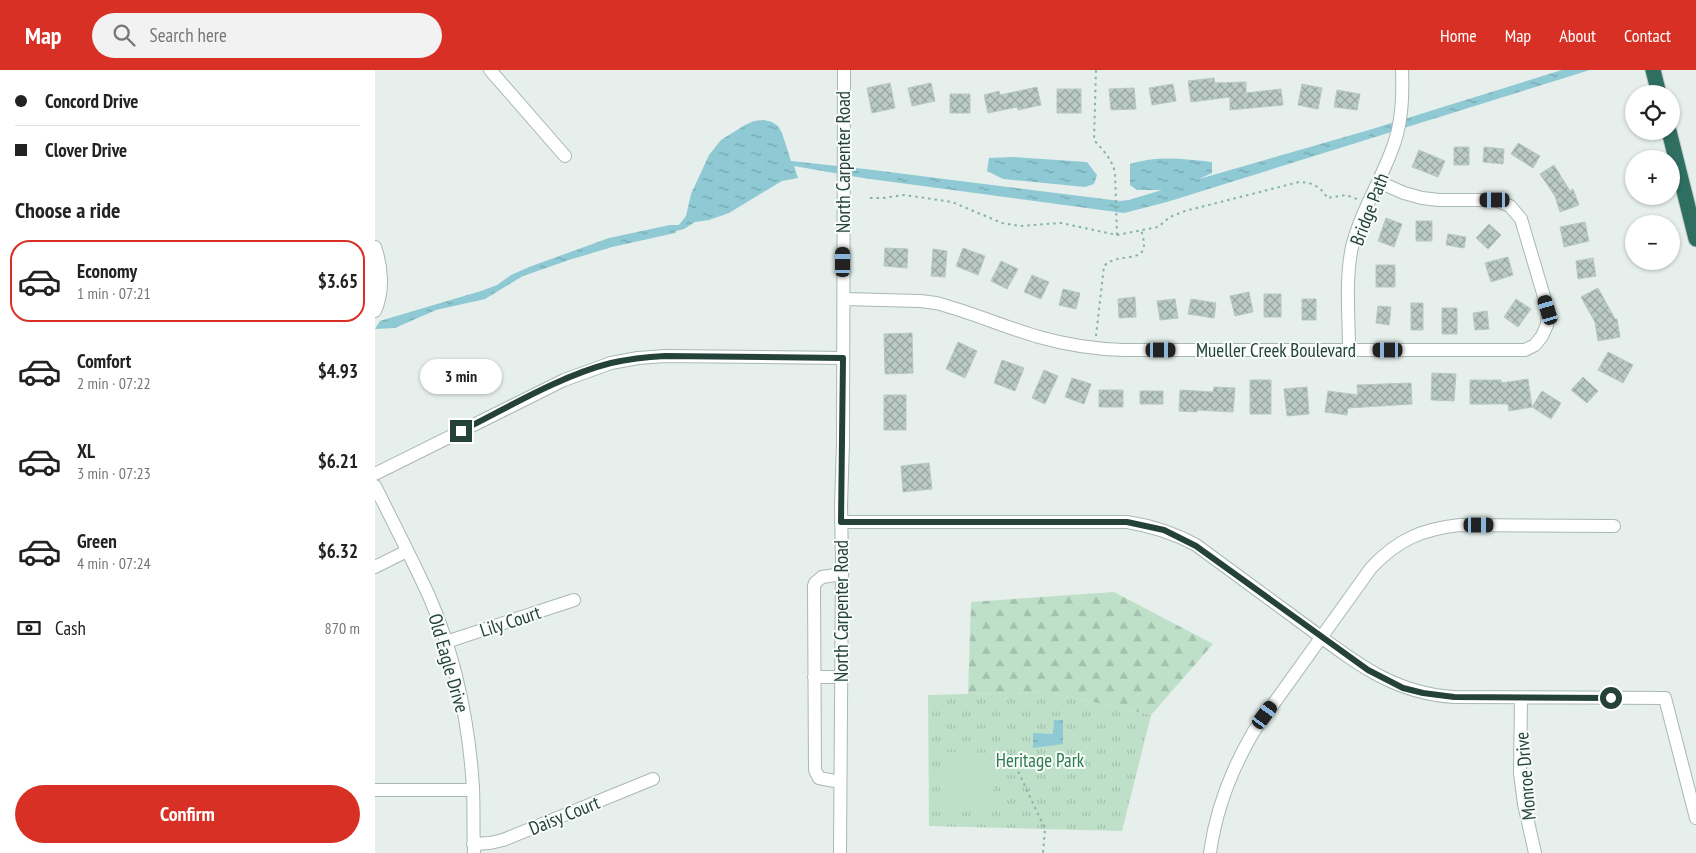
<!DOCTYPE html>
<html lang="en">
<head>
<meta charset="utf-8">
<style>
	body { margin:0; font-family:"PT Sans Narrow",sans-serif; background:#f2f2f2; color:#222; height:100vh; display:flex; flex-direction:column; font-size:19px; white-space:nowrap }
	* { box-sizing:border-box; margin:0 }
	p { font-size:16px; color:#767676 }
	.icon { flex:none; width:28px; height:28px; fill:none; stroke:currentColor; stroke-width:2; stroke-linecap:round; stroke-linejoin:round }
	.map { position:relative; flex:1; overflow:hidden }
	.details { display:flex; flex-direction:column; background:#fff; width:375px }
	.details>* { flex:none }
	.banner { display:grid; align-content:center; height:110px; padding:0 15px; background:#fff }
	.controls { position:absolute; left:1250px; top:15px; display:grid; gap:10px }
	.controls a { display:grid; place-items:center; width:55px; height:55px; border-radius:50%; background:#fff; box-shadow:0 1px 4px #0004; font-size:25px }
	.end { position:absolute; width:22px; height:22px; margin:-11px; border:6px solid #24423a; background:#fff; box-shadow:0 0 0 2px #fff }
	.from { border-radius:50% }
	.bubble { position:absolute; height:35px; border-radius:18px; background:#fff; box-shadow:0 1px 4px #0004; font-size:16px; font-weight:700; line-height:35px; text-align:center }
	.car { position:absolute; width:15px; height:30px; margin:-15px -8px; border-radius:6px; box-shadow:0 0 4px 1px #0007; background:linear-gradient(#222 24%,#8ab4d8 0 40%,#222 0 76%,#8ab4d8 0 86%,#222 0) }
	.banner b { display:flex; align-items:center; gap:18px; height:48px; font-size:19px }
	.banner b+b { border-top:1px solid #e0e0e0 }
	.banner i { width:12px; height:12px; background:#222 }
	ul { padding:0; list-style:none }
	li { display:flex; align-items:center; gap:15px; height:82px; margin:0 10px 8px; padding:0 5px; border:2px solid transparent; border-radius:20px }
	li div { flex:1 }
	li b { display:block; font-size:19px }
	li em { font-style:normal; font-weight:700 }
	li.on { border-color:#d93025 }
	li>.icon { width:45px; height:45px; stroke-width:1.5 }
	h2 { padding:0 15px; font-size:22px; line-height:60px }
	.pay { display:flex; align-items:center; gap:12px; height:55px; padding:0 15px; font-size:19px }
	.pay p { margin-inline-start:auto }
	.button { display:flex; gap:10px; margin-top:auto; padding:10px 15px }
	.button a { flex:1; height:58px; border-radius:30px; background:#d93025; color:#fff; font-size:20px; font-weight:700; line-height:58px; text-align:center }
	header { display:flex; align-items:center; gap:30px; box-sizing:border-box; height:70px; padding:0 25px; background:#d93025; color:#fff }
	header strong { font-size:24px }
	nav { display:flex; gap:28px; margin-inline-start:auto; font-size:18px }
	.search { width:350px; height:45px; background:#f2f2f2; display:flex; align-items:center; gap:12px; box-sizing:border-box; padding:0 18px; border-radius:28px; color:#767676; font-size:19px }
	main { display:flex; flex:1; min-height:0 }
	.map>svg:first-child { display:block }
</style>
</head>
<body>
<header>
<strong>Map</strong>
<div class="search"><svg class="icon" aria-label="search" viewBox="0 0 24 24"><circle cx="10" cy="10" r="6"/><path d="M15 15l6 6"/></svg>Search here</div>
<nav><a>Home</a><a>Map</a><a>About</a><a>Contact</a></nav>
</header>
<main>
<section class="details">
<div class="banner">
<b><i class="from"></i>Concord Drive</b>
<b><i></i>Clover Drive</b>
</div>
<h2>Choose a ride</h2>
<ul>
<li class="on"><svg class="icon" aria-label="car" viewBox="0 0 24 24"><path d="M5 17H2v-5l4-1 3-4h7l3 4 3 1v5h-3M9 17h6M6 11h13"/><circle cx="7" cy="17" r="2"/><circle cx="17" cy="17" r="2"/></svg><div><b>Economy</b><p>1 min · 07:21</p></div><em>$3.65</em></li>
<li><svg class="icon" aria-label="car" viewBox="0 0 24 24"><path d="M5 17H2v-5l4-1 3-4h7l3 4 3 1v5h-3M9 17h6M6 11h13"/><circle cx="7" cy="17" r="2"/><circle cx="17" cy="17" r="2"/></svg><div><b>Comfort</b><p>2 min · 07:22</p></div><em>$4.93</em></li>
<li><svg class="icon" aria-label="car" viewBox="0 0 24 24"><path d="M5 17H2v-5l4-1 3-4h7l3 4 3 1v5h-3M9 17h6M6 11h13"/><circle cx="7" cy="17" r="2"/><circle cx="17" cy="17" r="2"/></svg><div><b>XL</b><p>3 min · 07:23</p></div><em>$6.21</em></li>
<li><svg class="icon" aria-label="car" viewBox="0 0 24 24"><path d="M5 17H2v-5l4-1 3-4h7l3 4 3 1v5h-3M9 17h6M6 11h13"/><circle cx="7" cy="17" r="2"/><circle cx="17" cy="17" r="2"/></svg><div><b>Green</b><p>4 min · 07:24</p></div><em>$6.32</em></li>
</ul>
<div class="pay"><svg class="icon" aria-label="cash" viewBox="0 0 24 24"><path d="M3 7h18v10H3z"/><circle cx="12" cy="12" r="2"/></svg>Cash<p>870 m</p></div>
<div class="button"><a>Confirm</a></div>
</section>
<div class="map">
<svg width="1321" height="783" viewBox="0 0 1321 783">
	<defs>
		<pattern id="forest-firs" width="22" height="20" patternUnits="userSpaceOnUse" patternTransform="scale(1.25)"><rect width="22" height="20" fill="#bfe0c8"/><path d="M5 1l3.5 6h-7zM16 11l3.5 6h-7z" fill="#a4c1ad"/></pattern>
		<pattern id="park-tufts" width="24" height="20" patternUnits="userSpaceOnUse" patternTransform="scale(1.25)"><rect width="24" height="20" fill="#bfe0c8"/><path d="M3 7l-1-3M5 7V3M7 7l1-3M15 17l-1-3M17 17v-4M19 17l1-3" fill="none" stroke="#a4c1ad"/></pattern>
		<pattern id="water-ripples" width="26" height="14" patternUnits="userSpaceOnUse" patternTransform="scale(1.25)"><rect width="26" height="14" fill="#8ec9d4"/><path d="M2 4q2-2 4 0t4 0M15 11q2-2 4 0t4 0" fill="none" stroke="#74a5ad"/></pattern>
		<pattern id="building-cross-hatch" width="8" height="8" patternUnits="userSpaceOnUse" patternTransform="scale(1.25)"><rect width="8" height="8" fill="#bbcac4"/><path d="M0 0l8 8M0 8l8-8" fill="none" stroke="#98a6a0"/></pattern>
	</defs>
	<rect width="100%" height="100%" fill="#e6efeb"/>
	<path fill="url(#forest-firs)" d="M739,522L838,574L776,645L672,622L593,624L596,532Z"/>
	<path fill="url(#park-tufts)" d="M672,622L776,645L747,761L554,756L553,625Z"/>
	<path fill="#bfe0c8" d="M566,682L619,683L618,739L565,738Z"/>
	<path fill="url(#water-ripples)" d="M1187,0H1215L792,132L749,143L488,108L419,96L423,108L407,111L354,143L334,150L320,152L309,159L301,161L300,163L237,177L194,190L148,206L110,229L61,240L20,258L0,259L5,251L8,250L106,221L122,215L136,205L154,197L234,168L295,155H304L311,146L316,124L334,85L346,70L370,55L379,51L389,50L397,52L403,56L407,63L416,91L490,99L745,131L754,130L787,120H762L755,115V94C782,85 810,89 837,92V103L824,109L994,60Z
		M637,87L712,92L722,105L719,114L710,117L628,109L612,101L614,88Z
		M679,650H688V674L658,678V663L678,664Z"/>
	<path fill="url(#building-cross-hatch)" stroke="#b8c9c2" d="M839,8L840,13L871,12V23L906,19L908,35L855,40V27L816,32L813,11Z
		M515,13L520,38L497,43L492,18Z
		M556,13L560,31L537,36L533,18Z
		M798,14L801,31L777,35L774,18Z
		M927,14L947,18L943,39L923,35Z
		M662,17L666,35L643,40L642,37L613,43L609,25L624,21L625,25Z
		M759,18L761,39L736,40L734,19Z
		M682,19H706V43H682Z
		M962,20L985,24L982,40L959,37Z
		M575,24H595V43H575Z
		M1143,73L1165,86L1158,98L1136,84Z
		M1079,77H1094V95H1079Z
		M1109,77L1129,79L1128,94L1108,92Z
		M1044,80L1070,91L1063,107L1037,97Z
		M1179,95L1195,121L1198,119L1204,135L1185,142L1180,126L1165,104Z
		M1011,148L1027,154L1019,177L1003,171Z
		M1041,151H1057V171H1041Z
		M1210,152L1214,171L1189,177L1185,157Z
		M1114,154L1126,165L1113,179L1101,168Z
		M1073,164L1091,167L1089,178L1071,175Z
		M510,178L533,179L532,198L509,196Z
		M588,178L610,186L603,205L581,196Z
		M558,179L572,181L570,207L556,206Z
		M1133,187L1138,205L1116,212L1110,193Z
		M1218,188L1221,206L1203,209L1201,191Z
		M626,191L643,199L632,219L616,211Z
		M1001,195H1020V217H1001Z
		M657,205L674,212L666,229L649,222Z
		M1223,218L1240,249H1242L1245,267L1223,271L1220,252L1206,227Z
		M688,219L705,223L701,239L684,235Z
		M874,222L878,242L860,246L855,226Z
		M889,224H906V247H889Z
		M760,227L761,247L744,248L743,229Z
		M800,229L803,248L785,250L782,231Z
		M816,229L841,233L839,248L813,244Z
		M927,229H941V250H927Z
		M1141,229L1156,239L1143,257L1129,247Z
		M1036,233H1048V260H1036Z
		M1003,236L1016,237L1014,255L1001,253Z
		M1067,238H1082V264H1067Z
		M1112,241L1114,259L1100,260L1098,243Z
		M537,263L538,303L510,304L509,264Z
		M583,272L602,281L590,308L571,299Z
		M1233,282L1258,295L1248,313L1223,300Z
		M627,290L649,298L640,321L619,313Z
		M669,300L683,306L670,334L657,328Z
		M1057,303L1081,304L1079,331L1056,330Z
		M1208,307L1223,321L1212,333L1196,320Z
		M697,308L716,314L709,334L690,327Z
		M1153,309L1157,337L1134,341L1133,334H1095V310H1126V313Z
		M875,310H896V344H875Z
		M1036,313L1037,334L973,338L972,345L950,342L953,321L983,325L982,315Z
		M839,317L860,318L858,342L822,340V342L804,341L805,320L838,322Z
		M932,317L934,344L912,346L909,319Z
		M724,320H748V337H724Z
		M765,321H788V334H765Z
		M1167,321L1186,333L1176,349L1157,337Z
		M509,325H531V360H509Z
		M554,393L557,419L528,422L526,396Z"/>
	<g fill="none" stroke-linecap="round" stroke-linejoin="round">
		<g stroke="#a8b8b2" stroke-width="14">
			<path id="minor" d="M115,0L190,86
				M0,177C7,197 9,221 0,241
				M469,229L545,231L561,233C596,242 629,257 664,267C692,275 720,279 748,280H1150L1160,275L1167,266L1172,255L1173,240L1146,149L1135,136L1120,130H1064L1047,128L1029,123L1004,112
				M974,280C974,246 970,210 977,177C985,144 1004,114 1016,82C1027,56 1028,28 1027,0
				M0,404L189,310L236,293L263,288L290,286L468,288
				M0,416C18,452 37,489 54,526C80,586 94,653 98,718C99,740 98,761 99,783
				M466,452H752C778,456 799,463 821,475C855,500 889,525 923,550C974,587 1013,623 1079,627L1290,628L1321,748
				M0,497L32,481
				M71,572L199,530
				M439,607H466
				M1146,628L1145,703L1149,734L1160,783
				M465,712L444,708L440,700L439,516L440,513L447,507L467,504
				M0,720H98
				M98,774L115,773L128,770L278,709
				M465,783L467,491L466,435L468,373L469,0
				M835,783C841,738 856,700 879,661L996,498C1022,470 1047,459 1085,455L1239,456"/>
		</g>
		<g stroke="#c2cac8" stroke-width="17">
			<path id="highway" d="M1278,0L1284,24
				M1294,61L1321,169"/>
		</g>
		<path stroke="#86b3a5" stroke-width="2" stroke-dasharray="2.5 4" stroke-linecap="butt" d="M495,128H508L529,125L550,128L577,132L627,153L645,156L686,153L742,165L740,102C736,88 728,80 719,70L721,0
			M742,165L783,157L795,147L810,141L924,112C936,112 947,117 952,128L971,125L982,129
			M721,266L729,196C746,179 779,199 766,160
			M635,684L670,759L668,783"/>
		<use href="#minor" stroke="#fff" stroke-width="12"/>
		<use href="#highway" stroke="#2f6f62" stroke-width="15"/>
	</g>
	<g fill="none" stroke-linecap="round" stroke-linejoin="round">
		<path stroke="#24423a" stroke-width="6" d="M86,361C132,338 187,305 236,293C254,289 272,287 290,286L468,288L466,452H752L789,460L821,476L993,600L1028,618L1048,623L1079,627L1236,628"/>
	</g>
	<g text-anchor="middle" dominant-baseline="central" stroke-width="4" stroke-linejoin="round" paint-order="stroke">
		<g font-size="19" fill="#24423a" stroke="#f7fbf9">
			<text transform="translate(468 92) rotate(-90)">North Carpenter Road</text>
			<text transform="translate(994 139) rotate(-69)">Bridge Path</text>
			<text x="901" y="280">Mueller Creek Boulevard</text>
			<text transform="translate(466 541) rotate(-90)">North Carpenter Road</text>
			<text transform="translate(135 551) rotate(-18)">Lily Court</text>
			<text transform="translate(74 593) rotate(74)">Old Eagle Drive</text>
			<text transform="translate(1150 706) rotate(-95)">Monroe Drive</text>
			<text transform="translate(189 745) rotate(-22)">Daisy Court</text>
		</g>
		<g font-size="19" fill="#2d7a4b" stroke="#f7fbf9">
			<text x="665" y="690">Heritage Park</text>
		</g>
	</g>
</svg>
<div class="controls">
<a><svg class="icon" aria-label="locate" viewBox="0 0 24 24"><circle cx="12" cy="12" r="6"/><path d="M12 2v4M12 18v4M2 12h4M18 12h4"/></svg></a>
<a>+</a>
<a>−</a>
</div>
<i class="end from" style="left:1236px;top:628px"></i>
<i class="end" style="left:86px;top:361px"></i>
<div class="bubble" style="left:45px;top:289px;width:82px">3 min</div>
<i class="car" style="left:1120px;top:130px;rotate:270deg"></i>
<i class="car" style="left:468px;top:192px;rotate:0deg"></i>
<i class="car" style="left:1173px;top:240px;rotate:343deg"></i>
<i class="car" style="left:786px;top:280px;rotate:90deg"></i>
<i class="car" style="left:1013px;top:280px;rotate:270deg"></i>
<i class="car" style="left:1104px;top:455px;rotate:90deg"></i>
<i class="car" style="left:890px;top:645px;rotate:36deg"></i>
</div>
</main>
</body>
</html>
